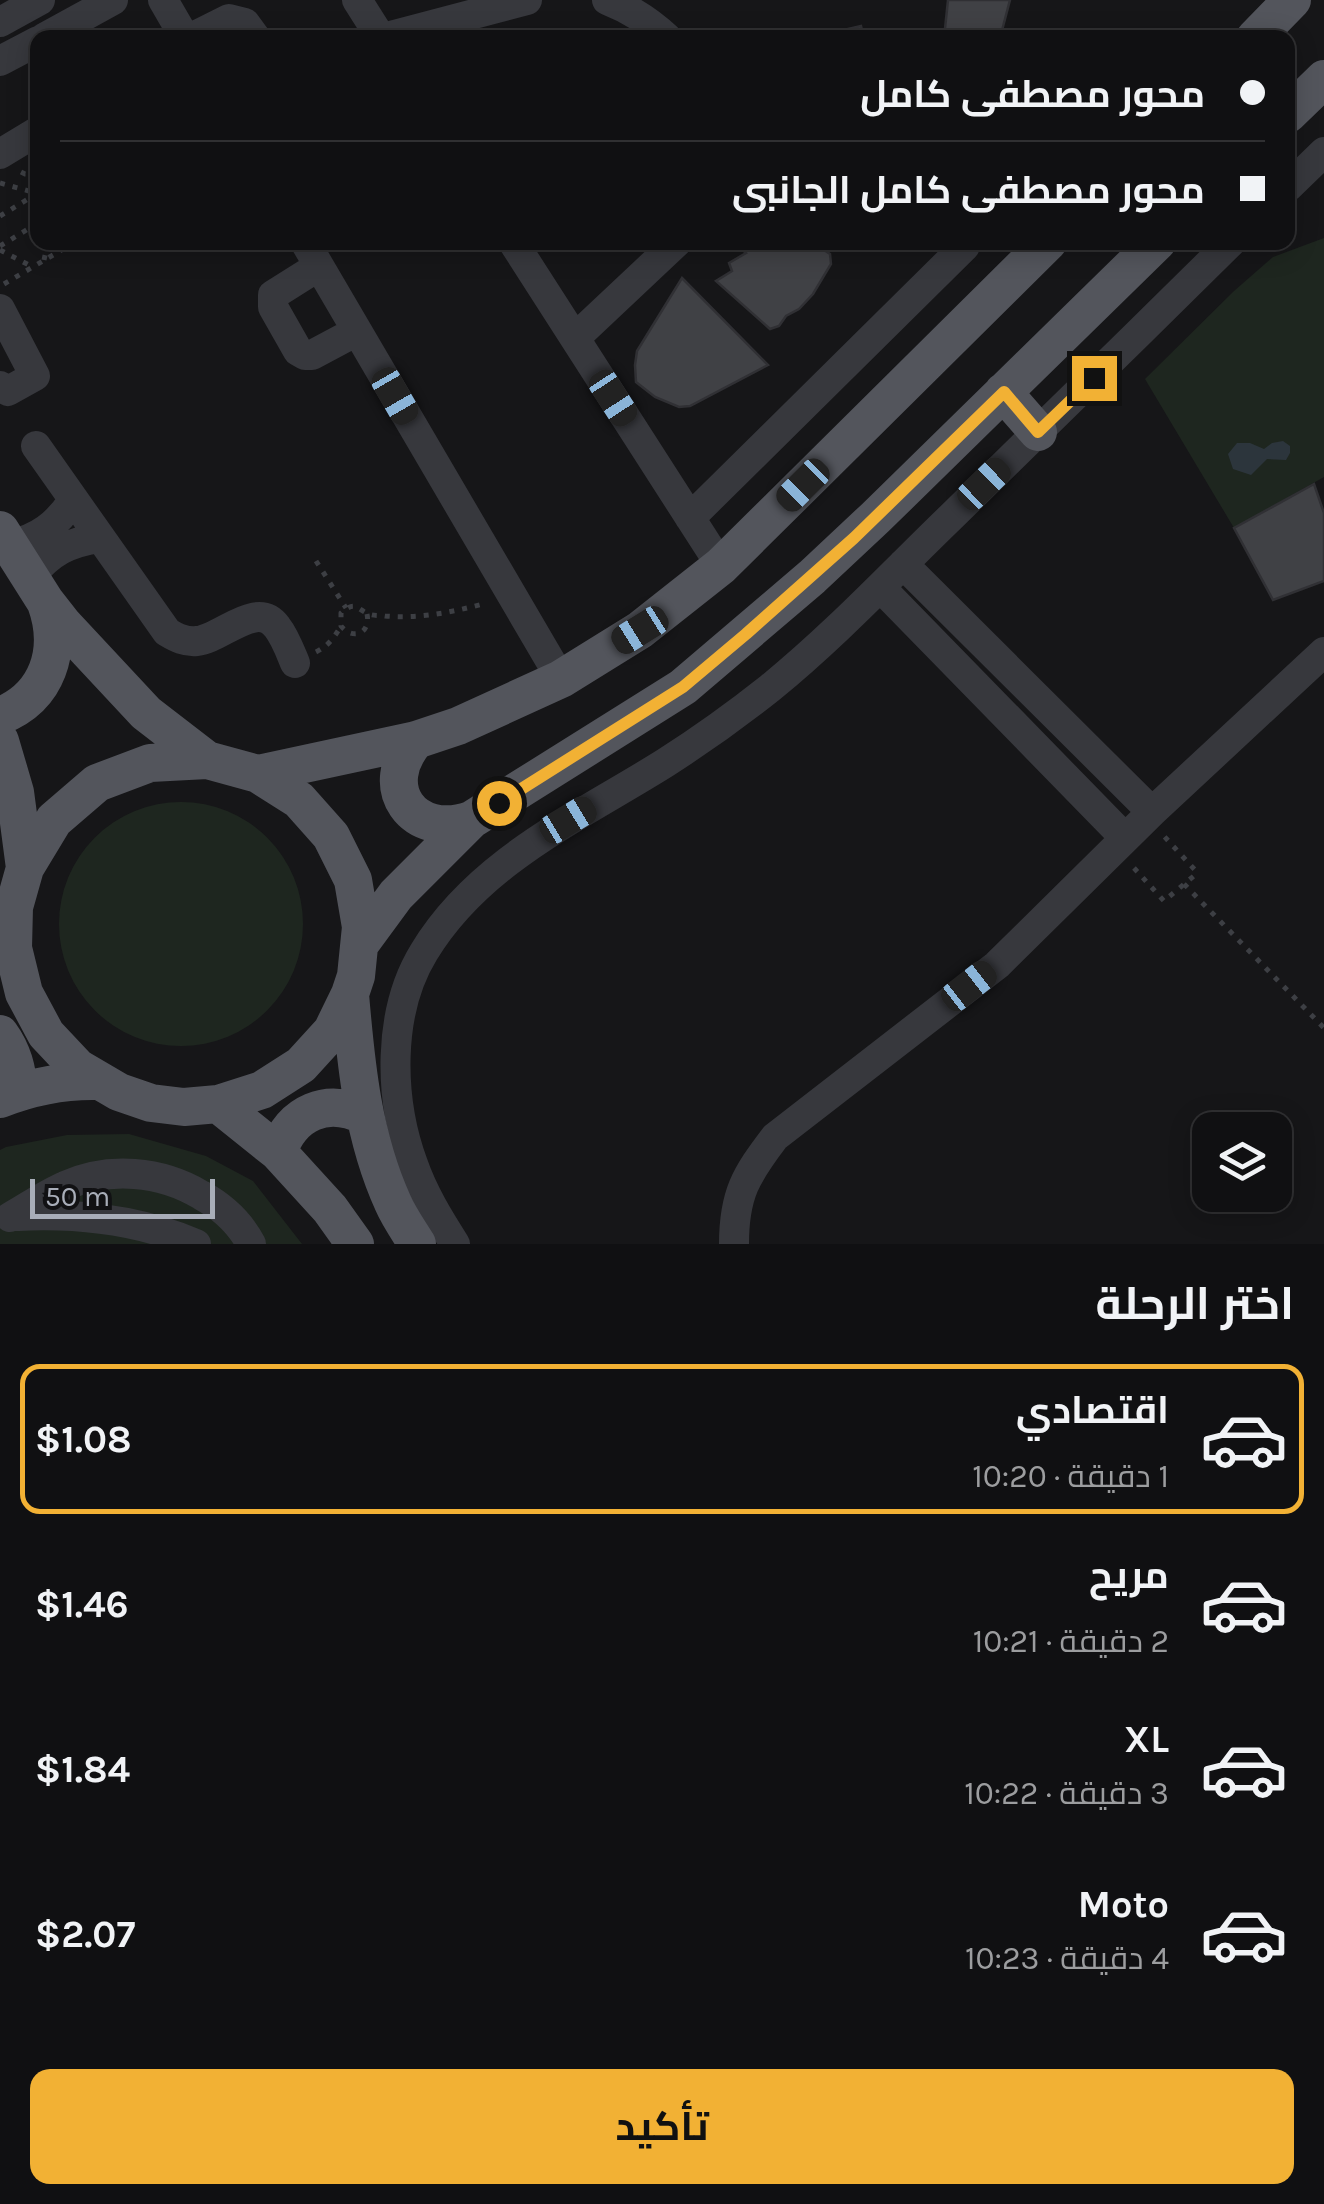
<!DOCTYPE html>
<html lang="ar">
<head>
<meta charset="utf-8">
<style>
	body { margin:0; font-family:Karla,Cairo,sans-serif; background:#1e1e20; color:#f1f3f6; direction:rtl; height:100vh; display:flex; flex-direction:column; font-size:38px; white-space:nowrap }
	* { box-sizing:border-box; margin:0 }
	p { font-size:32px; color:#9c9d9f }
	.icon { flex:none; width:55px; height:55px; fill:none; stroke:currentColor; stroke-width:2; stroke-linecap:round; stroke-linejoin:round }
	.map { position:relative; height:1244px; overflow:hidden; direction:ltr }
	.details { display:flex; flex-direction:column; background:#101012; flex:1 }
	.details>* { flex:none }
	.banner { position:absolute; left:30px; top:30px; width:1265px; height:220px; border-radius:20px; box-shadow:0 5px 25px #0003,0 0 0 2px #303032; direction:rtl; display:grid; align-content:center; height:220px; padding:0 30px; background:#101012 }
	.controls { position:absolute; left:1192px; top:1112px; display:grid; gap:20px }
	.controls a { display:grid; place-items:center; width:100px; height:100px; border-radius:20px; background:#101012; box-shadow:0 5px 25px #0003,0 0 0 2px #303032; font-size:50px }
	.scale { position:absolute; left:30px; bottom:25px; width:185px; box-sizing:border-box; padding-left:10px; border:5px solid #a8adb8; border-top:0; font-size:28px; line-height:35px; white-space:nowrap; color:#a8adb8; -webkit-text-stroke:8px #111113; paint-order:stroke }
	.end { position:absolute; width:45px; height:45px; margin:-22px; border:12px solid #f2b134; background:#111; box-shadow:0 0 0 5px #111 }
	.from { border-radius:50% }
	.car { position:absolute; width:30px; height:60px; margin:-30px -15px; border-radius:12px; box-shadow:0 0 8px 2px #0007; background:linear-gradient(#222 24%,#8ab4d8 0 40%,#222 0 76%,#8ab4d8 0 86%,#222 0) }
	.banner b { display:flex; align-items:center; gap:35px; height:95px; font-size:38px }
	.banner b+b { border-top:2px solid #303032 }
	.banner i { width:25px; height:25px; background:#f1f3f6 }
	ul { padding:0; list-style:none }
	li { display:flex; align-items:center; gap:30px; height:150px; margin:0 20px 15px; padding:0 10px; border:5px solid transparent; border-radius:20px }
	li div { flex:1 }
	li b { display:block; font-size:38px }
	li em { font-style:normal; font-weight:700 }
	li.active { border-color:#f2b134 }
	li>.icon { width:90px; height:90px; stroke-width:1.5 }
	h2 { padding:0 30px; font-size:45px; line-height:120px }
	.primary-button { display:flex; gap:20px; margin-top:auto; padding:20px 30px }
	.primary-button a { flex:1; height:115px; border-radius:20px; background:#f2b134; color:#111; font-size:40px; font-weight:700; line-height:115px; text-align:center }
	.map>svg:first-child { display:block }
</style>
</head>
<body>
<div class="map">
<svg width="1324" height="1244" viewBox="0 0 1324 1244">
	<rect width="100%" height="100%" fill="#161618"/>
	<path fill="#1e261f" d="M1324,238V477L1234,528L1145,379L1234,291L1273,257Z
		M59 924a122 122 0 1 1 244 0a122 122 0 1 1-244 0Z
		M129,1134L206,1156L253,1181L302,1244H0V1150L6,1147L67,1135Z"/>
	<path fill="#2c353c" d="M1283,441L1290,446V453L1286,460L1267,459L1251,475L1233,469L1228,454L1237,443H1250L1264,449L1272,443Z"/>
	<path fill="#404145" stroke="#303034" stroke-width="2.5" d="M948,0H1010L1000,38H944Z
		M861,26L864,38H809Z
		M734,242H773L781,250L788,242H812L830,254L831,264L813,294L799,309L786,316L779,326L770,329L716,281L732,271L729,263L746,253Z
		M682,278L768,365L690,406L679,407L655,397L636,382L635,365L637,351Z
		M1314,484L1324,513V581L1273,600L1234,528Z"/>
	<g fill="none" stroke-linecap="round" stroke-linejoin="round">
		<path stroke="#3d3f44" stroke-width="5" stroke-dasharray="5 8" stroke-linecap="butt" d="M21,172L25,174H38
			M0,183L36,193
			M0,216L38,193
			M0,246L38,223
			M0,250L33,267
			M44,260L48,242
			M4,284L75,242
			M316,561L346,608
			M367,614C371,633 353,641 341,626V613C356,600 356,609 369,614C374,616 379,615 385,616C420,619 453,612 487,603
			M316,652C328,646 334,638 341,626
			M1134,868L1164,901L1195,875V870L1162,834
			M1184,884L1324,1028"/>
		<path stroke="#37383d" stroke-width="30" d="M163,0L185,38
			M357,0L381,38
			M607,0C630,9 649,21 667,38
			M0,22L40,0
			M44,38L113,0
			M191,38L229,19L245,23L256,38
			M383,38L527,0
			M0,61L38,41
			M0,154L38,131
			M1288,187L1324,152
			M305,242L561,679
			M513,242L721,566
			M319,266L273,295V307L298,351L305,355H312L357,331
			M0,309L35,376L8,391L0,386
			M575,338L677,242
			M36,446L167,632C177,638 185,642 197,641C221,639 257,599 277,627C285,637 290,651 295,663
			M690,518L965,246
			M10,545C39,538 57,525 73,500
			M903,564L1152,812
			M30,577C50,552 69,542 100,538
			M880,587L1125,838
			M18,1216C78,1213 139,1220 196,1244
			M10,1217C28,1207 46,1194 65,1186C109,1166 161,1171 201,1195C221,1206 240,1223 251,1244
			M455,1244C439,1219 423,1193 413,1164C389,1099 387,1012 424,952C479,861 579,817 665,763C701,740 736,715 770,688C834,636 891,575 951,517C1044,426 1138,334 1231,242
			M734,1244C734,1194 746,1175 775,1137L997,965L1152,812L1324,652"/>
		<path stroke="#53555c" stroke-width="38" d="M1255,38L1292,0
			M1288,114L1324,79
			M1003,392L1038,432
			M0,530L45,601L63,624L146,713L207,760
			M0,716C48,697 63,650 46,603
			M416,740C375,787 413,840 471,820
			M0,741L15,792L25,868L14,907L13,948L24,993L46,1034L78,1068L119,1092L151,1103L184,1107L218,1104L262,1090L301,1065L332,1031L350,994L356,976L361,927L353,880L331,836L299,800L258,774L207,760L150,763L97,783L54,820L25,868
			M258,774L416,740L458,726L561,679L640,630L721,566L1048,242
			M360,944L396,895L471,820L683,687L812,577L875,518L1157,242
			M350,994C356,1066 363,1137 393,1203C399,1217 409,1231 417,1244
			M0,1034C13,1052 17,1069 19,1091
			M0,1099C33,1086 64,1080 99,1081
			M218,1104L278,1152L330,1209L355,1244
			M278,1152C292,1112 327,1097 365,1116"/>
	</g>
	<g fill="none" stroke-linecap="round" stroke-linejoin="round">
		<path stroke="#f2b134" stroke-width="12" d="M499,803L683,687L746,634L854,538L1004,392L1038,432L1094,378"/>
	</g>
</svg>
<div class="controls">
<a><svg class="icon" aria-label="layers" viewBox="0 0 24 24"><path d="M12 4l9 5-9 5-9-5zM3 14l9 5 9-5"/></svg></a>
</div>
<div class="scale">50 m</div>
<i class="end from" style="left:499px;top:803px"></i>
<i class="end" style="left:1094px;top:378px"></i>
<i class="car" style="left:395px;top:396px;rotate:150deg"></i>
<i class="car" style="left:613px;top:398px;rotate:147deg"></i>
<i class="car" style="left:984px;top:484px;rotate:46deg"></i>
<i class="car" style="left:803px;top:485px;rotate:225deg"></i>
<i class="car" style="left:640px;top:630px;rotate:238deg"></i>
<i class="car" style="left:568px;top:820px;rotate:59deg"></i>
<i class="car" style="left:969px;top:986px;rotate:52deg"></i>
<div class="banner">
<b><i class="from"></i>محور مصطفى كامل</b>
<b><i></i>محور مصطفى كامل الجانبى</b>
</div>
</div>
<section class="details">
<h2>اختر الرحلة</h2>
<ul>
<li class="active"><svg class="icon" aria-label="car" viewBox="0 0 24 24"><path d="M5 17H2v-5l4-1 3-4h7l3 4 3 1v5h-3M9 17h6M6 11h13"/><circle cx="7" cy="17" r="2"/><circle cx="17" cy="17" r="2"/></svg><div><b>اقتصادي</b><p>1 دقيقة · 10:20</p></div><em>$1.08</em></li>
<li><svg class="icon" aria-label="car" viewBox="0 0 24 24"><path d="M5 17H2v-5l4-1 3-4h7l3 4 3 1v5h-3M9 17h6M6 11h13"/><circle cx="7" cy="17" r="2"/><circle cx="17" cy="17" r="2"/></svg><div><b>مريح</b><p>2 دقيقة · 10:21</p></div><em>$1.46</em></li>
<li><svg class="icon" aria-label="car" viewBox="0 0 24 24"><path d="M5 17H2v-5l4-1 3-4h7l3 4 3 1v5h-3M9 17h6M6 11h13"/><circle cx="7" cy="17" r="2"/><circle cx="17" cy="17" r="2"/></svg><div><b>XL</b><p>3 دقيقة · 10:22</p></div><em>$1.84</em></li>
<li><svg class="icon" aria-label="car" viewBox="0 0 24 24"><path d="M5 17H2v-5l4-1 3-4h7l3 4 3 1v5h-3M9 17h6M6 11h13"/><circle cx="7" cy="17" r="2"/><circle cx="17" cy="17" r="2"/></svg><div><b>Moto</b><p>4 دقيقة · 10:23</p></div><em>$2.07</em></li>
</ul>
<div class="primary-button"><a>تأكيد</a></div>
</section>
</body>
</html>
